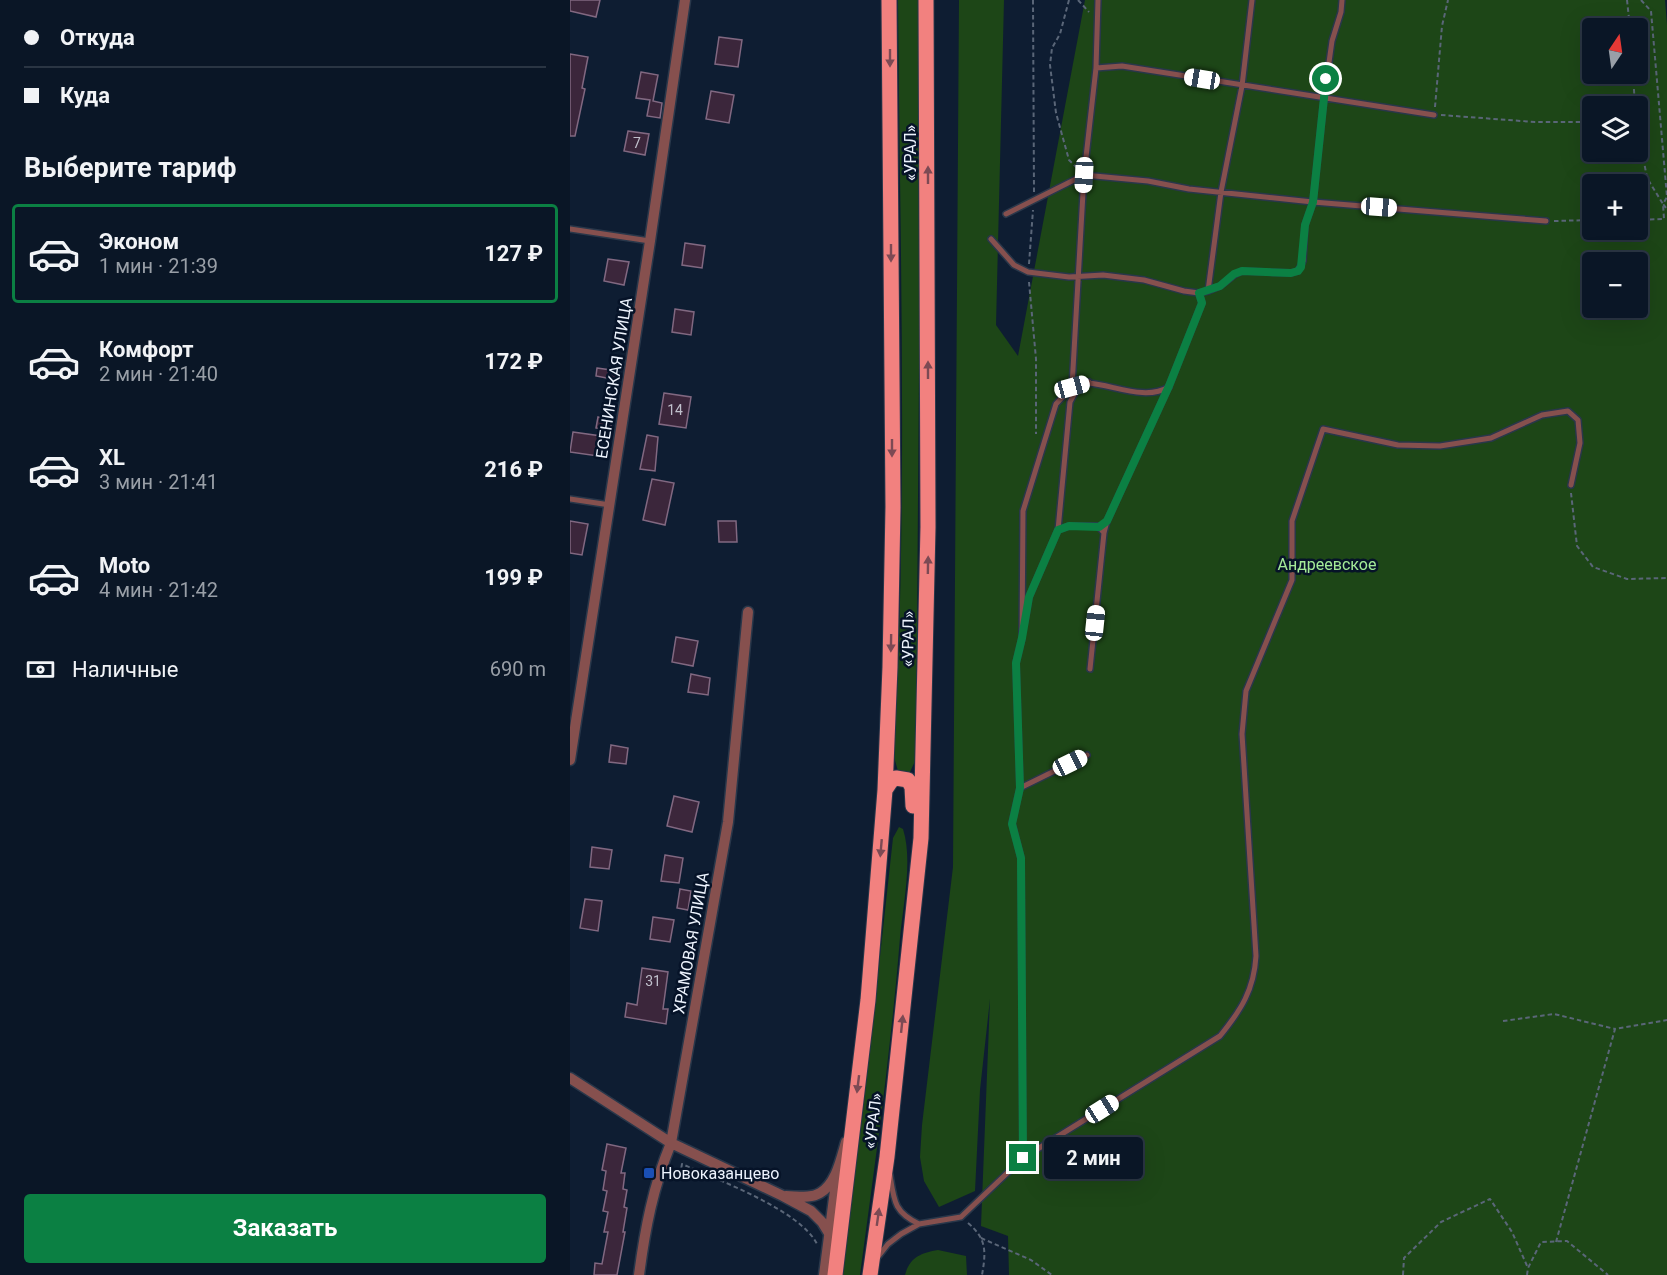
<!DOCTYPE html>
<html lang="ru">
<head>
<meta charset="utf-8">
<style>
	body { margin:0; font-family:Roboto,sans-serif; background:#182332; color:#f1f3f6; height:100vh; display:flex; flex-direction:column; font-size:22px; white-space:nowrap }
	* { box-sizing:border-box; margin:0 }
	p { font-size:20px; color:#999fa7 }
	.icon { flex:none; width:33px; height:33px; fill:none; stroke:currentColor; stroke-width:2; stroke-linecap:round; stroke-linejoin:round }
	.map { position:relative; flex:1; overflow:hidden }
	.drawer { display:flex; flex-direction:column; background:#0a1626; width:570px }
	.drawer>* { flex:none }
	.banner { display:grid; align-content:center; height:132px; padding:0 24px; background:#0a1626 }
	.needle { width:39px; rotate:13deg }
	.fabs { position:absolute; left:1012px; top:18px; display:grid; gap:12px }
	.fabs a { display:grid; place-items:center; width:66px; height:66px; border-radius:6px; background:#0a1626; box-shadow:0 6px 24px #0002,0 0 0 2px #2a3543; font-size:30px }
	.end { position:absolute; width:27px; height:27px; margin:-14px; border:8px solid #0b8043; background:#fff; box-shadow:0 0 0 3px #fff }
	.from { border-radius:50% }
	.bubble { position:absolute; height:42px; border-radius:6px; background:#0a1626; box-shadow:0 6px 24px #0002,0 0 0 2px #2a3543; font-size:20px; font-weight:700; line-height:42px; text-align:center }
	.car { position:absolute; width:18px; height:36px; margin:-18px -9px; border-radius:8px; box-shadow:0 0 4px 2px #0007; background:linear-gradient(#fff 24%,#345 0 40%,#fff 0 76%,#345 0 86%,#fff 0) }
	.banner b { display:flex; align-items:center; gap:21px; height:57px; font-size:22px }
	.banner b+b { border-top:2px solid #2a3543 }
	.banner i { width:15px; height:15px; background:#f1f3f6 }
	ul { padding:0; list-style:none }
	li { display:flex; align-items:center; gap:18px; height:99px; margin:0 12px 9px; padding:0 12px; border:3px solid transparent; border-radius:6px }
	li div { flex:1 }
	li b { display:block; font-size:22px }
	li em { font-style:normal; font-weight:700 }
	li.current { border-color:#0b8043 }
	li>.icon { width:54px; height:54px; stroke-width:1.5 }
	h2 { padding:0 24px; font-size:27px; line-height:72px }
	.pay { display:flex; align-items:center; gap:15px; height:66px; padding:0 24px; font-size:22px }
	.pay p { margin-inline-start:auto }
	.primary-button { display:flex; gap:12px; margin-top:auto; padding:12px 24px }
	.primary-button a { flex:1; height:69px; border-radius:6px; background:#0b8043; color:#fff; font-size:24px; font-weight:700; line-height:69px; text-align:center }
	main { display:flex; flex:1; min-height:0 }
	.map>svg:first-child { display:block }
</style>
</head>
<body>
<main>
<section class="drawer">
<div class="banner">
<b><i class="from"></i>Откуда</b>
<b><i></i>Куда</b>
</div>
<h2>Выберите тариф</h2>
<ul>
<li class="current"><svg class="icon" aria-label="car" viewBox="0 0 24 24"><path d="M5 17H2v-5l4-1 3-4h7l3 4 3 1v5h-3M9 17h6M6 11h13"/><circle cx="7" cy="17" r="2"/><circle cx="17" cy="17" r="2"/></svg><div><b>Эконом</b><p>1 мин · 21:39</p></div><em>127 ₽</em></li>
<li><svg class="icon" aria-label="car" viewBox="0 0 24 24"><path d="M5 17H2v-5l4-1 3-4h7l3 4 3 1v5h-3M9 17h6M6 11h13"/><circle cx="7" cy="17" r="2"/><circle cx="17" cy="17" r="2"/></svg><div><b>Комфорт</b><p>2 мин · 21:40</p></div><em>172 ₽</em></li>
<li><svg class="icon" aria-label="car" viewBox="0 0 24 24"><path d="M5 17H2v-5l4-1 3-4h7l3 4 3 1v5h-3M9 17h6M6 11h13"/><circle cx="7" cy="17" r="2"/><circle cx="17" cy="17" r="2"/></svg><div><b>XL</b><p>3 мин · 21:41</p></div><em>216 ₽</em></li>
<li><svg class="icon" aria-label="car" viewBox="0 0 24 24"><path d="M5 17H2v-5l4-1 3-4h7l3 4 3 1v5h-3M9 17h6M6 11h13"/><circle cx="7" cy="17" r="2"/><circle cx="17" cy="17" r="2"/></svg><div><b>Moto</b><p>4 мин · 21:42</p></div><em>199 ₽</em></li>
</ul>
<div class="pay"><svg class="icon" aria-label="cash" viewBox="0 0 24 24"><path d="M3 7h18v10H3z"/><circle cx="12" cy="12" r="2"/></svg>Наличные<p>690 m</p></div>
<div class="primary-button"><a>Заказать</a></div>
</section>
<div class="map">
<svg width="1097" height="1275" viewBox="0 0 1097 1275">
	<rect width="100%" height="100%" fill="#0e1d32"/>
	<path fill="#1d4617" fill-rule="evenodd" d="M328,0H349L350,240L346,759L340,772L334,774L328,771L324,757C338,505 330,252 328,0Z
		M389,0H434L426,325L448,356L515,0H1095L1097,25V1275H439L438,1236L411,1226L420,999L410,1090L405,1191L369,1207L354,1181L350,1157L352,1125L383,867ZM1023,28H1068V74H1023ZM1023,106H1068V152H1023ZM1023,184H1068V230H1023ZM1023,262H1068V308H1023Z
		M329,827L333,829C343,860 333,905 330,938C321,1051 305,1163 290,1275H271L293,1111L323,838Z
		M368,1250L396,1256L397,1275H335C340,1257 351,1253 368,1250Z"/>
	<path fill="#3b263b" stroke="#816881" stroke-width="1.5" d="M0,0H30L26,17L0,11Z
		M149,37L172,40L168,67L145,64Z
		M0,54L18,57L12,88L15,89L5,136H0Z
		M71,72L88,75L83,101L92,103L90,118L77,116L80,100L66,98Z
		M141,91L164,95L159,123L136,119Z
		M58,131L79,134L75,155L54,151Z
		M115,243L135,246L132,268L112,265Z
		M38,259L59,262L54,285L34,281Z
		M105,309L124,312L121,335L102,332Z
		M27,368L48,371L47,380L26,376Z
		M94,393L121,397L116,428L89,424Z
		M28,417L42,420L40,431L26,428Z
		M3,432L31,436L28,456L0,452Z
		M77,435L88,437L85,471L70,469Z
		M82,479L104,483L95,525L73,520Z
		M0,521L18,524L12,555L0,553Z
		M148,521H166L167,542H149Z
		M106,637L128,641L123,666L102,662Z
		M121,674L140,678L138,695L118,692Z
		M41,745L58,748L56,764L39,762Z
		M104,796L129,802L122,832L97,826Z
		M22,847L42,850L39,869L20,867Z
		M95,855L113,858L109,883L91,881Z
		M110,889L121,891L118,910L107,908Z
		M15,899L32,901L28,931L10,928Z
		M83,917L104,920L100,942L80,939Z
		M72,968L98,972L93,1009H98L96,1024L55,1017L57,1003L67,1005Z
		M37,1144L56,1148L51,1173H55L53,1189L57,1190L54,1207L57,1208L53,1232H55L47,1275H24L25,1263L32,1264L38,1232H34L38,1212L33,1211L37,1191L33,1190L36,1171L32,1170Z"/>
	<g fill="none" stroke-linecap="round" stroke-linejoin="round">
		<g stroke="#29374a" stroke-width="8">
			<path id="lane" d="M526,68L552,66L864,115
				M436,214L514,175L578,181L619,189L743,202L976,221
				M0,229L80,241
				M421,239L444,265L458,272L499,277L533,275L574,280L614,291L629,293L638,291L650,286L664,275L672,271L721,273L728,271L733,261L735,225L743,202L754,98L762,41L771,12L772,0
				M638,291L651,192L672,86L682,0
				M518,383C544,385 575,401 599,387
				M0,499L40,505
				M488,530L499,526H530
				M534,533L537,521L599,386L632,303L629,293
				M455,621L459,597L488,530L500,402L507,389L519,382
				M520,669L534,533L529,527
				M450,788L517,755
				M453,1158L650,1036C671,1010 684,990 686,956L672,734L676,691L722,580V521L753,429L828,445L870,446L921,438L972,415L998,411L1008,420L1010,443L1001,485
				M320,1175C324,1201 324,1212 349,1224
				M307,1258L318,1244L331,1234L349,1224L391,1217L453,1158L451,858L442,823L450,788L446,663L452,638L453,511L486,404L502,387L514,175L526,68L528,0"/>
		</g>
		<g stroke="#29374a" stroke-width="13">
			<path id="street" d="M0,760L80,241L115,0
				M0,1078L101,1143L213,1196L241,1211L252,1222L260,1235
				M216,1196C227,1196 240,1199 250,1193C266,1184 271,1159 276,1142
				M69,1275C75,1229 83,1187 101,1143L158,822L178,612
				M254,1275L267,1175"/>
		</g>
		<g stroke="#29374a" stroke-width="17">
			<path id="primary" d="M315,790L321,781L326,778L338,780L342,787L343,806
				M265,1275L298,1000L315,790L320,667L323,507L319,0
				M300,1275L317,1157L351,838L358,527L356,0"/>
		</g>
		<path stroke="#5a6678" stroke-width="2" stroke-dasharray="4.5 3" stroke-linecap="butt" d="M463,0L464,192
			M499,0L490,34L482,48L480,65L486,113L499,160L507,168
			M508,0L519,12
			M1057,0L1060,28
			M1071,0L1081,11L1097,197L1093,204L1097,209
			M1063,74L1065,106
			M865,107L872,26L878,0
			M871,115L965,122H1023
			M1068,129L1077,178L1093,204L1094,219L1068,220
			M984,221L1023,220
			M459,264L463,210
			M459,282L466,359V434
			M1001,493L1007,546L1023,567L1057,579L1097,578
			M933,1021L984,1014L1045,1029
			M110,1175L112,1164C148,1180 230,1210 247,1244
			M398,1223C417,1239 416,1252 412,1275
			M411,1238L461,1260L482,1275
			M986,1242L1045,1029L1097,1020
			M833,1275L834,1258L871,1222L920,1199L942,1232L958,1268
			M957,1275L958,1268L971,1242L997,1241L1038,1275"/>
		<use href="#lane" stroke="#86504e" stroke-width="5"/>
		<use href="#street" stroke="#86504e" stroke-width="10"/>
		<use href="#primary" stroke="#f2817f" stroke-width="15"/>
	</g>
	<defs><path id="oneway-solid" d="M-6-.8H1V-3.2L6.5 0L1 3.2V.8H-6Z" transform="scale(1.5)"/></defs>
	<g fill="#7c4a54">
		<use href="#oneway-solid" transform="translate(320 58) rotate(90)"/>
		<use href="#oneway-solid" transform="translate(358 175) rotate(-90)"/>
		<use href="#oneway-solid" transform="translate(321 253) rotate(90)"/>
		<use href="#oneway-solid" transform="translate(358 370) rotate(-90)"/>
		<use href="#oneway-solid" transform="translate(322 448) rotate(90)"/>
		<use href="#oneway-solid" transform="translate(358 565) rotate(-89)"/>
		<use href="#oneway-solid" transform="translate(321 643) rotate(91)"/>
		<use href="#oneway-solid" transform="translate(311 848) rotate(95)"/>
		<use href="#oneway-solid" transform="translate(332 1024) rotate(-84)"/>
		<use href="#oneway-solid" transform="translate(288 1084) rotate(97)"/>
		<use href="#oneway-solid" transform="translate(308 1217) rotate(-82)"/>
	</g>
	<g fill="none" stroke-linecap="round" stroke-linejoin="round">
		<path stroke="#0b8043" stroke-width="8" d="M453,1158L451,858L442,824L450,788L446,663L452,638L459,597L488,530L499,526L529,527L537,521L599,386L632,303L629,293L650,286L664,274L672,271L721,273L728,271L731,267L735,225L743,202L756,79"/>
	</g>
	<rect fill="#1a4fb4" stroke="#061328" stroke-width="2" x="73" y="1167" width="12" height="12" rx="3"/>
	<g text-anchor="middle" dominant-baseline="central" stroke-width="5" stroke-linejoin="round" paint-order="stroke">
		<g font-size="14" fill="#c0c0cc">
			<text x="67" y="143">7</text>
			<text x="105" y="410">14</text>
			<text x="83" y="981">31</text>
		</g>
		<g font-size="16" fill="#edf3fd" stroke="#061328">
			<text transform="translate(340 153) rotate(-90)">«УРАЛ»</text>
			<text transform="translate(44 378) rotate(-81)">ЕСЕНИНСКАЯ УЛИЦА</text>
			<text transform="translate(338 639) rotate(-89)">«УРАЛ»</text>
			<text transform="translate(121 943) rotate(-80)">ХРАМОВАЯ УЛИЦА</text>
			<text transform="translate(303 1121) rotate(-83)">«УРАЛ»</text>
		</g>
		<g font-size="16" fill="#a4eb98" stroke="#061328">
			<text x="757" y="564">Андреевское</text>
		</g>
		<g font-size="16" fill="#edf3fd" stroke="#061328" text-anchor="start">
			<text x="91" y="1173">Новоказанцево</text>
		</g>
	</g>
</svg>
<div class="fabs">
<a><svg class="needle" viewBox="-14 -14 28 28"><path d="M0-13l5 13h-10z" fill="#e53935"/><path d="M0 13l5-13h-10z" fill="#999fa7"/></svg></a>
<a><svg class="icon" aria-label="layers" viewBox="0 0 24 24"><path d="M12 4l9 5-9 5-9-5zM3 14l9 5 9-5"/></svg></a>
<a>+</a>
<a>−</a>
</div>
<i class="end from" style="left:756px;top:79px"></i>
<i class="end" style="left:453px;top:1158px"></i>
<div class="bubble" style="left:474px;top:1137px;width:99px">2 мин</div>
<i class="car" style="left:632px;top:79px;rotate:279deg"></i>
<i class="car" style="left:514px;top:175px;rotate:183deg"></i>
<i class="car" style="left:809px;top:207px;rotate:94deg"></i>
<i class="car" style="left:502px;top:387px;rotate:75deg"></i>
<i class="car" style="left:525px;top:623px;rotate:6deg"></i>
<i class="car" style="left:500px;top:763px;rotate:64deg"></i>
<i class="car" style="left:532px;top:1109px;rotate:58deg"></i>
</div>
</main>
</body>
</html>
